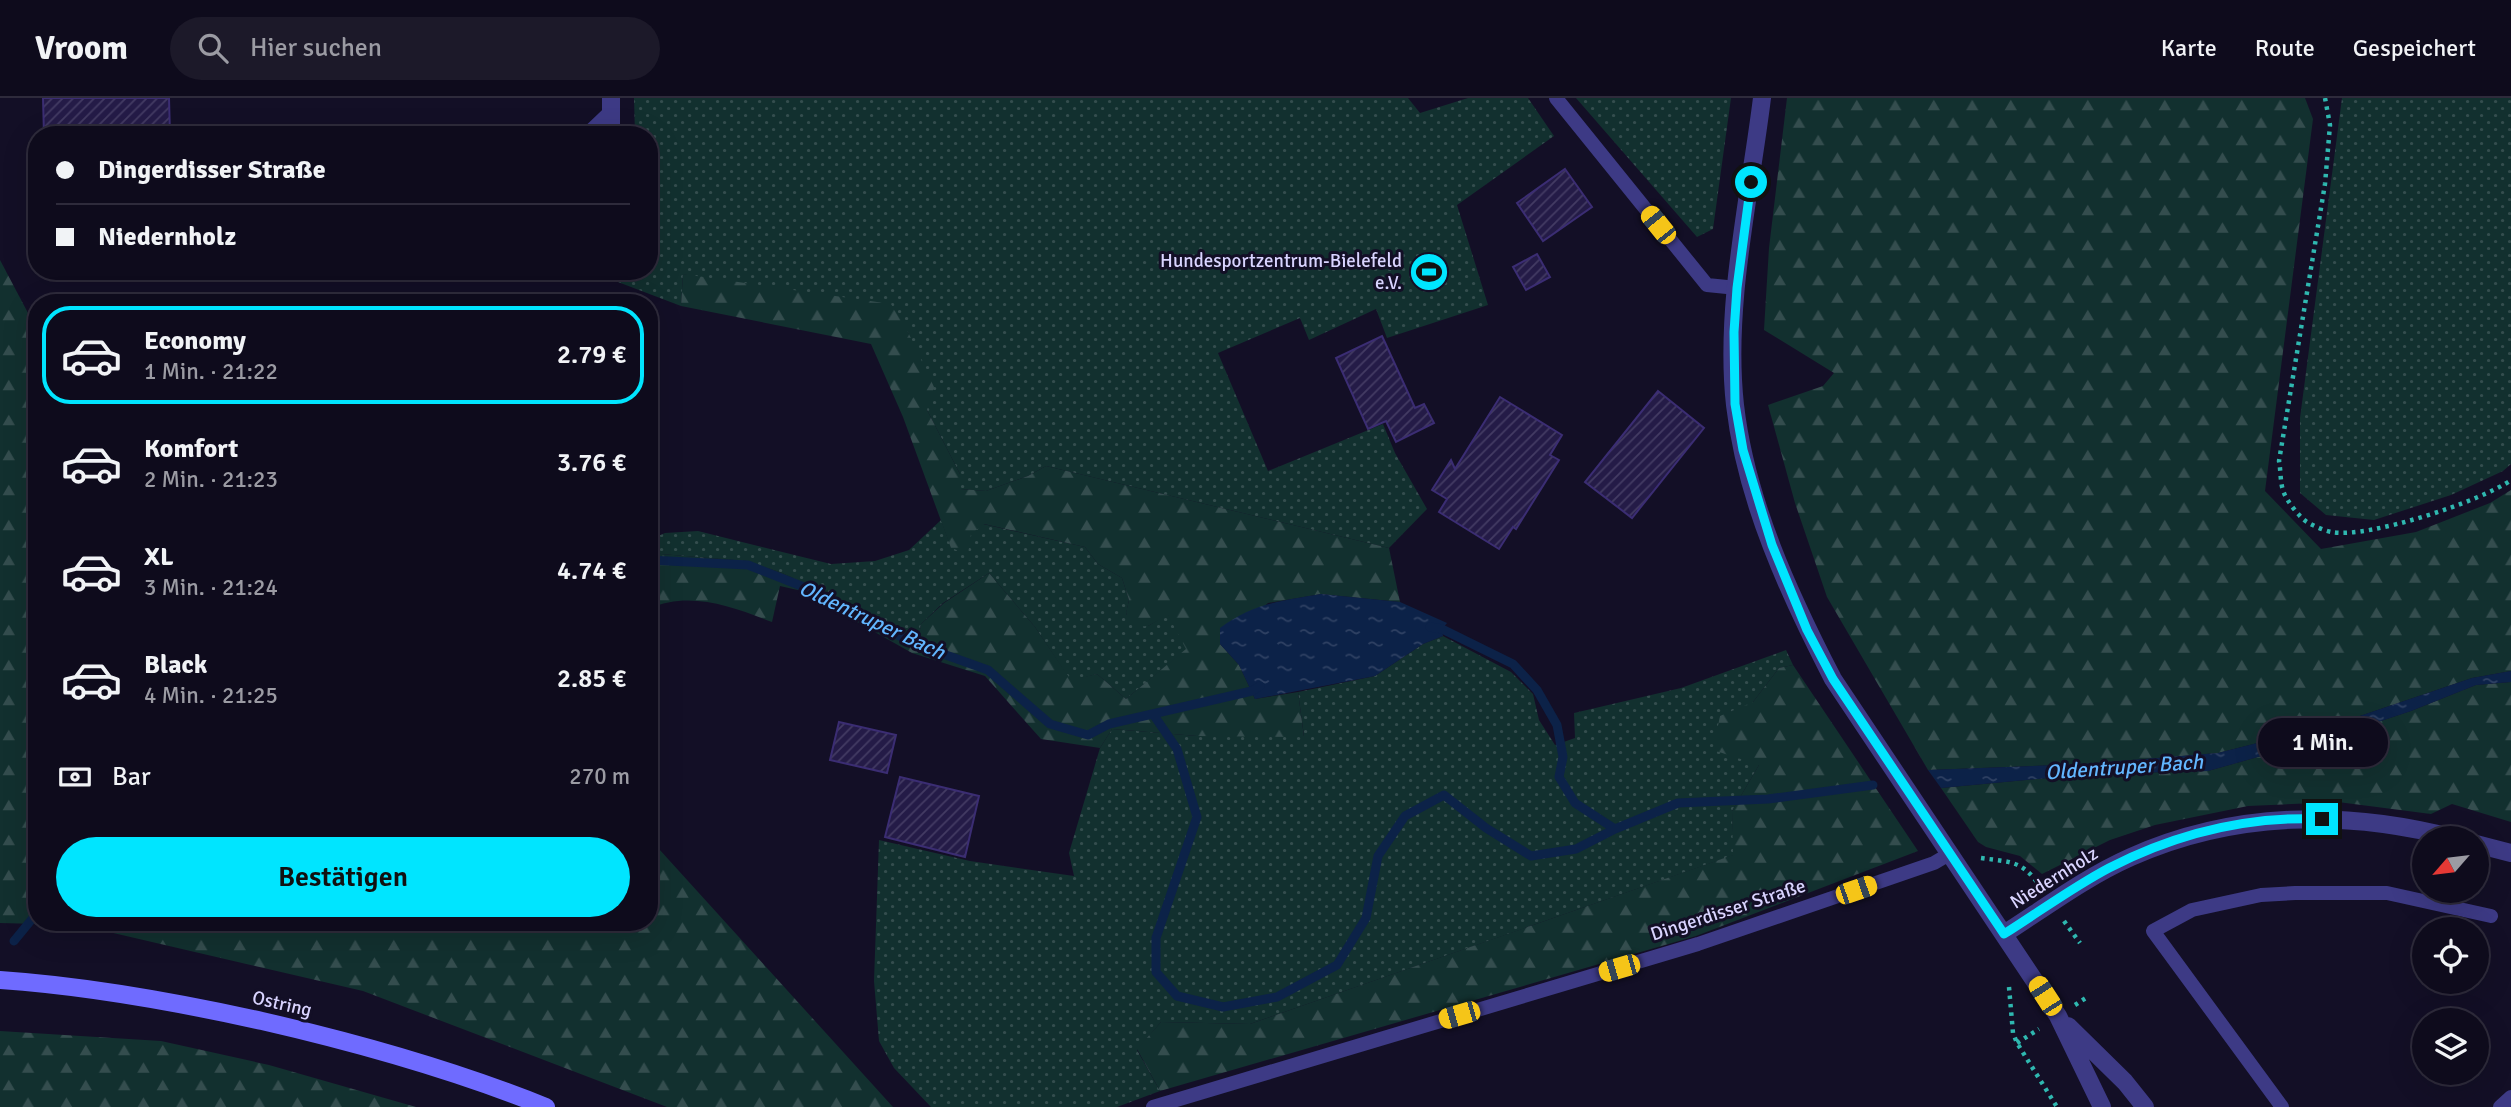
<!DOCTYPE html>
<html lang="de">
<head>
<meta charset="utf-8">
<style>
	body { margin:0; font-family:Signika,sans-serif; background:#1c1929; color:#f1f3f6; height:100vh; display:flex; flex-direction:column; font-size:26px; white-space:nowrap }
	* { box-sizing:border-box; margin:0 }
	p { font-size:23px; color:#9b9ba3 }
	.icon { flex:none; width:38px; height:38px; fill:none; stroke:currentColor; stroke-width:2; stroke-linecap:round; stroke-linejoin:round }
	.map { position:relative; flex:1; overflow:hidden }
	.side { position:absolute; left:28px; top:196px; width:630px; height:637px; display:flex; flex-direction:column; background:#0e0b1c; border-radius:28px; box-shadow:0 7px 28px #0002,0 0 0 2px #2e2b3b }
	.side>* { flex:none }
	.hud { position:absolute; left:28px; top:28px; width:630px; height:154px; border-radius:28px; box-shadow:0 7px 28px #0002,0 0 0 2px #2e2b3b; display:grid; align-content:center; height:154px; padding:0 28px; background:#0e0b1c }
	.needle { width:46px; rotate:242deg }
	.fabs { position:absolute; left:2412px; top:728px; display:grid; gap:14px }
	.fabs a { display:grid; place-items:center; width:77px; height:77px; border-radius:50%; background:#0e0b1c; box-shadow:0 7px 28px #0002,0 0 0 2px #2e2b3b; font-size:35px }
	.end { position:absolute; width:32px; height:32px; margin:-16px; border:9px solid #00e5ff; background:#111; box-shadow:0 0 0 4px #111 }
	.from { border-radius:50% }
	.bubble { position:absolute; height:49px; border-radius:24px; background:#0e0b1c; box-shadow:0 7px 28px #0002,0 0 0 2px #2e2b3b; font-size:23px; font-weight:600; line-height:49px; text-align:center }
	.car { position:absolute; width:21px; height:42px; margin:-21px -10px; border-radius:9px; box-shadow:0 0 5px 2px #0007; background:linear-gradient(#f5c518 24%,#345 0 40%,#f5c518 0 76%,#345 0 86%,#f5c518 0) }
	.hud b { display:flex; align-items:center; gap:24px; height:66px; font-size:26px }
	.hud b+b { border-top:2px solid #2e2b3b }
	.hud i { width:18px; height:18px; background:#f1f3f6 }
	ul { padding:12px 0 0; list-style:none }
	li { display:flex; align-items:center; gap:21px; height:98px; margin:0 14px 10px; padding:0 14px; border:4px solid transparent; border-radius:28px }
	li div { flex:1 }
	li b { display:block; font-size:26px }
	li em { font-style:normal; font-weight:600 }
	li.current { border-color:#00e5ff }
	li>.icon { width:63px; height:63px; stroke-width:1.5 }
	.pay { display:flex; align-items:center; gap:18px; height:77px; padding:0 28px; font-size:26px }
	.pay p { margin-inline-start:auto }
	.cta { display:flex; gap:14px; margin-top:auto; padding:14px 28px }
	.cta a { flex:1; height:80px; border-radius:42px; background:#00e5ff; color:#111; font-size:28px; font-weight:600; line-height:80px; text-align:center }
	header { display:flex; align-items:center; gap:42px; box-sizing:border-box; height:98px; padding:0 35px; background:#0e0b1c; border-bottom:2px solid #2e2b3b }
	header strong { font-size:33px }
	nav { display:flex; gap:38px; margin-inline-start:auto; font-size:24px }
	.search { width:490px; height:63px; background:#1c1929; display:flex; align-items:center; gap:18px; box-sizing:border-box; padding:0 24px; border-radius:38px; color:#9b9ba3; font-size:26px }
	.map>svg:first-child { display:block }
</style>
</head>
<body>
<header>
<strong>Vroom</strong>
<div class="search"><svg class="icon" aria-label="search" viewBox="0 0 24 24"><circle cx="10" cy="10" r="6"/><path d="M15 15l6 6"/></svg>Hier suchen</div>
<nav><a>Karte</a><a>Route</a><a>Gespeichert</a></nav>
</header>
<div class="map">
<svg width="2511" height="1009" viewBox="0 0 2511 1009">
	<defs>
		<pattern id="grass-dots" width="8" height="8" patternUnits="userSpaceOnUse" patternTransform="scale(1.75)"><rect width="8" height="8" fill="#12302f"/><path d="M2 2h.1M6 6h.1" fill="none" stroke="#344d4e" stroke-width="1.8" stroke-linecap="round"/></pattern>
		<pattern id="forest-firs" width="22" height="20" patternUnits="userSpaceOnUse" patternTransform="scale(1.75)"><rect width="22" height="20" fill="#12302f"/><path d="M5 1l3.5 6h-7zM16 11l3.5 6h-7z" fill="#344d4e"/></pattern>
		<pattern id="water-ripples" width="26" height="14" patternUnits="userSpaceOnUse" patternTransform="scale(1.75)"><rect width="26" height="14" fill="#0c2248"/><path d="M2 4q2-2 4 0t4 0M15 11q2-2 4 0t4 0" fill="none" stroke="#2f4163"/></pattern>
		<pattern id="building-hatch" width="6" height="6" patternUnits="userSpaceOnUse" patternTransform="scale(1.75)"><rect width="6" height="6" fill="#241b47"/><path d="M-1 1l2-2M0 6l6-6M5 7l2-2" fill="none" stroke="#433b63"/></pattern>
	</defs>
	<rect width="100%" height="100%" fill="#130f26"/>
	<path fill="url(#grass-dots)" d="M634,0H1408L1420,15L1468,0H1528L1554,38L1457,107L1488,207L1387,240L1376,211L1309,242L1300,220L1218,255L1268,373L1383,326L1395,355L1427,411L1389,450L1046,368L1028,378L986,393L960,391V376L927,312L908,234L683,176L681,208L589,173H649V37H635Z
		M1576,0H1731L1713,131L1697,139Z
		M2342,0H2511V366L2503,373L2451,397L2374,422L2326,417L2300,395V320Z
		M941,422L951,449L983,426L1085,449L1098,466L1122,480L1129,502L1126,516L1148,528L1168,516L1187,551L1126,601L1097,576L1071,583L1035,529L989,475L943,505L921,526L919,538L782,475L746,463L649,455V442L665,435L698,433L831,466L875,463L909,452Z
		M1443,538L1511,574L1533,596L1539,622L1555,647L1575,640L1574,615L1681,590L1786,552L1793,567L1779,570L1753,604L1759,667L1732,713L1734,757L1250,926L1161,924L1137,952L1160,993L1117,1009H931L894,970L879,943L874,883L879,742L970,763L1074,778L1069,755L1100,650L1112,631L1197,638H1304L1298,594L1375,578L1423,546Z"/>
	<path fill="url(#forest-firs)" d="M1787,0H2305L2313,21L2265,393L2321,451L2416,434L2490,405L2511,392V573L2472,580L2348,622L2218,655L2084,666L1928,672L1827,499L1795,405L1768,307L1823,288L1834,275L1764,232L1769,150Z
		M0,162L37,232V824H649V740L893,1009H667L363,893L79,827L0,825Z
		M683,176L891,206L908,234L934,289L927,312L960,376V391L986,393L1028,378L1046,368L1389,450L1400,504L1321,496L1268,505L1220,546L1239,567L1255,601L1298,594L1304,639L1197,638L1112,631L1100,650L1041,641L985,578L912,555L802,493L780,488L772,524C733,509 689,492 649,511V455L746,463L782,475L919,538L921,526L944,505L989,475L1035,529L1071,582L1097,576L1126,601L1186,551L1168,517L1148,528L1133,529L1126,515L1129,502L1122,480L1098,466L1085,449L984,426L971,436L968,456L951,450L903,319L871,246L681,208Z
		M1793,567L1918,753L1696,838L1160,993L1137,951L1161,924L1250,926L1733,757L1732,713L1759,667L1713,652L1720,618L1753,604L1779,570Z
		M2511,584V724L2452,706L2431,716L2338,704L2248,708L2155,727L2110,742L2042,776L2020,758L1986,749L1978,744L1941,690L2089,676L2208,673L2351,633L2411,613L2476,587Z
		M0,933L161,943L269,967L416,1009H0Z"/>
	<path fill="url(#water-ripples)" d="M1321,496L1400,504L1447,525L1442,531L1443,538L1423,546L1375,578L1255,601L1239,567L1220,546V530C1253,505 1281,503 1321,496Z
		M2511,573V584L2476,587L2411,613L2351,633L2208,673L2089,676L1941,690L1928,672L2084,666L2218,655L2348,622L2472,580Z"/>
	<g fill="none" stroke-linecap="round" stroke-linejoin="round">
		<path stroke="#0c2248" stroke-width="9" d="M649,462L748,467L804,489L915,546L988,572L1050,626L1088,637L1109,626L1252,593L1260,588
			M1430,529L1442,531L1513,566L1537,592L1557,627L1563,659L1559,679L1575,705L1615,731L1678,705L1768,701L1873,687
			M1153,616L1177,651L1197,719L1156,840V874L1177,898L1223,909L1277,899L1337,867L1366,820L1378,758L1405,718L1444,697L1486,730L1531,758L1576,751L1615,731
			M14,843L37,815"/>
	</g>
	<path fill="url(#building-hatch)" stroke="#3b2d73" stroke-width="2" d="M43,0H169L170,37H44Z
		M1565,71L1592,109L1543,143L1517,105Z
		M1537,156L1550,179L1526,192L1513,169Z
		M1382,238L1415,310L1424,306L1434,325L1396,344L1386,323L1368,331L1336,260Z
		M1658,293L1704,330L1632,420L1585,384Z
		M1500,299L1562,337L1550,357L1559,362L1516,431L1513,429L1499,451L1439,414L1447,401L1432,392L1451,362L1455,371Z
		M839,624L896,637L887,675L830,662Z
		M900,679L979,698L965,759L885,739Z"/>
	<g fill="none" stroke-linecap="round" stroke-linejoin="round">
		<path stroke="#2fb8b0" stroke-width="4.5" stroke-dasharray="3.5 5" stroke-linecap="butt" d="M2325,0L2330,27L2325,86L2279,363C2281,373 2280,386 2284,395C2287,403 2300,420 2307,424C2314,428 2325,433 2332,434C2367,441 2482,403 2511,382
			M1981,760C2009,764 2022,762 2039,787
			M2064,823L2080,845
			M2009,889L2013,935L2017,945L2057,1009
			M2075,907L2089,898
			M2017,945L2039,931"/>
		<path stroke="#3d3a85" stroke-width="14" d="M1556,0L1707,187L1737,190
			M1153,1009L1698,846L1934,765L1951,755
			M2282,1009L2153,833L2192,812L2261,797L2295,795H2387L2491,818
			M2500,1009L2511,999"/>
		<path stroke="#3d3a85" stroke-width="18" d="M611,0V37
			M1762,0C1750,98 1724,208 1735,307C1746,403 1789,496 1833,581L2058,918L2102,1009
			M589,37L611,16
			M2476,746L2511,755
			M2004,836C2046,809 2086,779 2131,759C2234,713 2346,712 2454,740
			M2068,928L2125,984L2145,1009"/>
		<path stroke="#6f6bff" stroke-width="18" d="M0,882C88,888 176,904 262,923C358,945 454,972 546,1009"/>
	</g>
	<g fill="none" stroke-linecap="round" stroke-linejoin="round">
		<path stroke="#00e5ff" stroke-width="9" d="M1751,84L1737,190L1734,234L1735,306L1743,352L1772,447L1807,532L1833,581L2004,836C2039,814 2073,789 2109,770C2175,736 2248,718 2322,721"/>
	</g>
	<defs>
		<g id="stadium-disc" transform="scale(2.0125)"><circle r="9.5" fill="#00e5ff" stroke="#130f26"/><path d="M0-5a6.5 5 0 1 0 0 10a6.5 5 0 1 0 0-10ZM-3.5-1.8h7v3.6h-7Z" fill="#111"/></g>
	</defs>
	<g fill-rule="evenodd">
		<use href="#stadium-disc" x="1429" y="174"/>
	</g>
	<g text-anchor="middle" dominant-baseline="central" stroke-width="6" stroke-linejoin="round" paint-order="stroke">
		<g font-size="19" fill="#d9d4ff" stroke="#130f26" text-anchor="end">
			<text x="1402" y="163">Hundesportzentrum-Bielefeld<tspan x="1402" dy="22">e.V.</tspan></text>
		</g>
		<g font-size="19" fill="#d9d4ff" stroke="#130f26">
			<text transform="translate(2054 780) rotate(-32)">Niedernholz</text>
			<text transform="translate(1728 812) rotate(-18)">Dingerdisser Straße</text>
			<text transform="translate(282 906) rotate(13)">Ostring</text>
		</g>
		<g font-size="21" font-style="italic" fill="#62b6ff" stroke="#130f26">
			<text transform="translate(872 522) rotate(25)">Oldentruper Bach</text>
			<text transform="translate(2124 669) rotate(-4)">Oldentruper Bach</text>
		</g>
	</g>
</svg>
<div class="fabs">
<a><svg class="needle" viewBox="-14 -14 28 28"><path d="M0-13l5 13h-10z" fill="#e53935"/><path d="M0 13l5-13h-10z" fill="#9b9ba3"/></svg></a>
<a><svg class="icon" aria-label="locate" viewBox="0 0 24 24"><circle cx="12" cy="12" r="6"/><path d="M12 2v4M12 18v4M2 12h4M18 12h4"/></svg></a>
<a><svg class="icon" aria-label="layers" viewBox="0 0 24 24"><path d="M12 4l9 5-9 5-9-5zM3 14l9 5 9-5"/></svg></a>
</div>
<i class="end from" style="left:1751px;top:84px"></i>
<i class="end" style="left:2322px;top:721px"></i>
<div class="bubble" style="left:2258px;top:620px;width:130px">1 Min.</div>
<i class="car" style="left:1658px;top:127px;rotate:321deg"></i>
<i class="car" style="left:1856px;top:792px;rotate:71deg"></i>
<i class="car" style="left:1619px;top:870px;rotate:254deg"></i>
<i class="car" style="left:2045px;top:898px;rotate:327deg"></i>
<i class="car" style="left:1459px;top:917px;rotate:254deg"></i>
<div class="hud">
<b><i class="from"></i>Dingerdisser Straße</b>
<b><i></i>Niedernholz</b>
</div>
<section class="side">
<ul>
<li class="current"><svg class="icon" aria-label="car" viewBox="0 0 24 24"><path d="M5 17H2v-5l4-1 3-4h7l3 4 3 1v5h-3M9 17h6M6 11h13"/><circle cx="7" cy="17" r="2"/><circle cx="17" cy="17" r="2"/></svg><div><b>Economy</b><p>1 Min. · 21:22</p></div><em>2.79 €</em></li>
<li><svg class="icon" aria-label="car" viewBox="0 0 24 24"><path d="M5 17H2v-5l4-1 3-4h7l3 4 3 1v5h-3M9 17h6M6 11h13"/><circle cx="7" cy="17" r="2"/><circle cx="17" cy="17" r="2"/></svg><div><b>Komfort</b><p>2 Min. · 21:23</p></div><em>3.76 €</em></li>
<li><svg class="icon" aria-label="car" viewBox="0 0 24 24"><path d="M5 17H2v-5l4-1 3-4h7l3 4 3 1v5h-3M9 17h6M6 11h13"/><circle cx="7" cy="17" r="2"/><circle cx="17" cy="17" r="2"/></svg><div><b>XL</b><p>3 Min. · 21:24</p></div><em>4.74 €</em></li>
<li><svg class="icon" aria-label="car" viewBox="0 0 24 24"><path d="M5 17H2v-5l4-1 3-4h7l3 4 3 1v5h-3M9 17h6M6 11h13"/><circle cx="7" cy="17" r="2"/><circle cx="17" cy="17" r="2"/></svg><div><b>Black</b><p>4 Min. · 21:25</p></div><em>2.85 €</em></li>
</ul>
<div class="pay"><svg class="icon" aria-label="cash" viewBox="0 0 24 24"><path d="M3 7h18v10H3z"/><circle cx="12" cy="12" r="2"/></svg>Bar<p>270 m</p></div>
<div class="cta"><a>Bestätigen</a></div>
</section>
</div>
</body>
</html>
